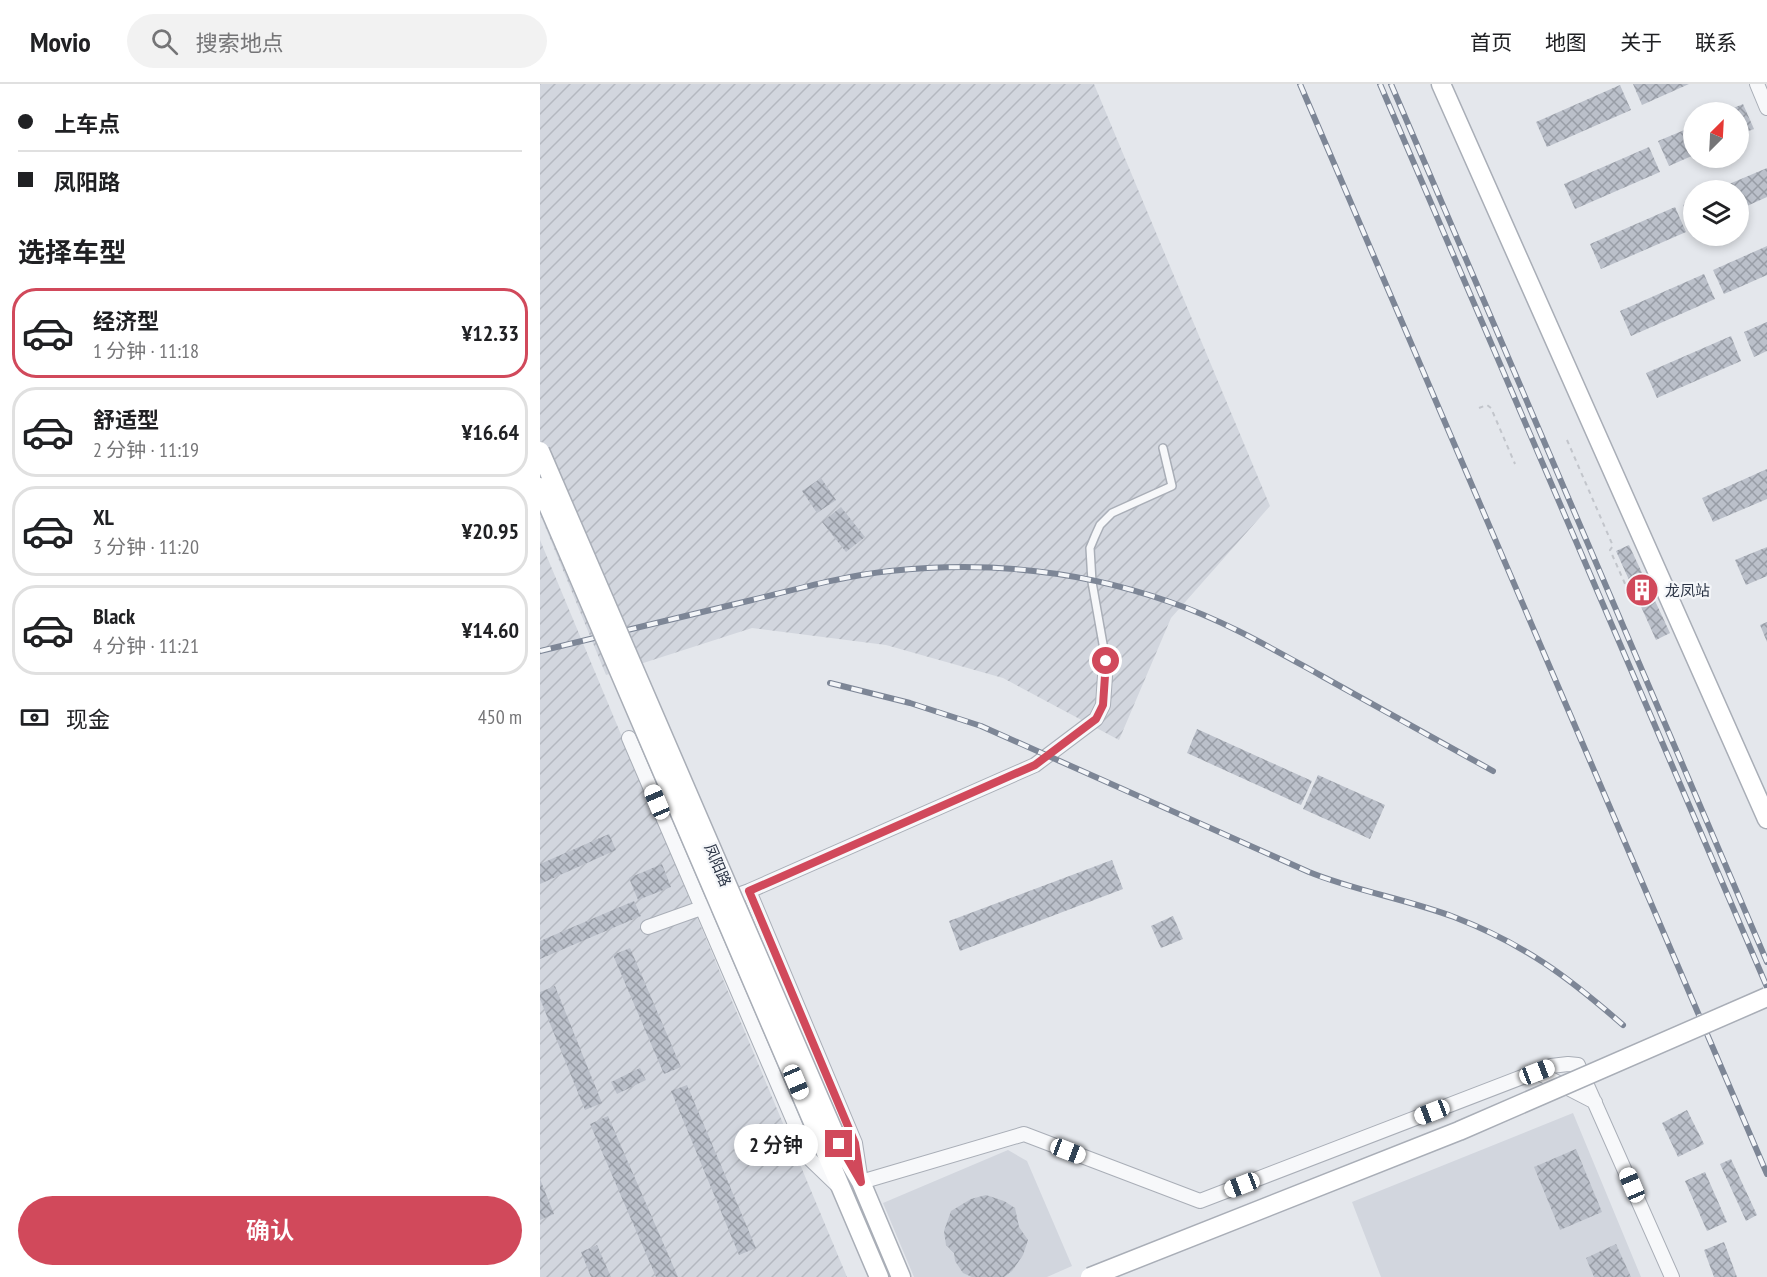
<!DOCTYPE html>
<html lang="zh">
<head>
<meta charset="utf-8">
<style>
	body { margin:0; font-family:"PT Sans Narrow","Noto Sans SC",sans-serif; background:#f2f2f2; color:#202124; height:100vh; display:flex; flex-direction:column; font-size:22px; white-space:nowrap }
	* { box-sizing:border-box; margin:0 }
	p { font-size:20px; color:#757577 }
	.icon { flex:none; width:33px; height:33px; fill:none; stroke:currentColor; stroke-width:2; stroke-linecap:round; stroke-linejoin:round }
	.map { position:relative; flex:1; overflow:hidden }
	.sheet { display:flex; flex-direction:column; background:#fff; width:540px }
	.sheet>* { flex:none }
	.guide { display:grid; align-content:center; height:132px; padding:0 18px; background:#fff }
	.needle { width:39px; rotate:24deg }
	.controls { position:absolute; left:1143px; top:18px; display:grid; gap:12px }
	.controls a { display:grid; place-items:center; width:66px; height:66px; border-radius:50%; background:#fff; box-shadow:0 3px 9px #0003; font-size:30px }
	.end { position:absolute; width:27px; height:27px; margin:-14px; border:8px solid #d1495b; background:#fff; box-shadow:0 0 0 3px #fff }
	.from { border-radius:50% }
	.bubble { position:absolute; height:42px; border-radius:21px; background:#fff; box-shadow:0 3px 9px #0003; font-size:20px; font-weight:600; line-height:42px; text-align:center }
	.car { position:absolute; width:18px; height:36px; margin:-18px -9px; border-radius:8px; box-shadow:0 0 4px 2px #0007; background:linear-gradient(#fff 24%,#345 0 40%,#fff 0 76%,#345 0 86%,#fff 0) }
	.guide b { display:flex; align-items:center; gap:21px; height:57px; font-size:22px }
	.guide b+b { border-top:2px solid #e0e0e0 }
	.guide i { width:15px; height:15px; background:#202124 }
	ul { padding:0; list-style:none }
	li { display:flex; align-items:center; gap:18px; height:90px; margin:0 12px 9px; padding:0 6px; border:3px solid #e0e0e0; border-radius:24px }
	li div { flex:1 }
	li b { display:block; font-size:22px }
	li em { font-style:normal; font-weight:600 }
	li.current { border-color:#d1495b }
	li>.icon { width:54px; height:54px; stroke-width:1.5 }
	h2 { padding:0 18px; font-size:27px; line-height:72px }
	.pay { display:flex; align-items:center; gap:15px; height:66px; padding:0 18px; font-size:22px }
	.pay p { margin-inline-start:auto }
	.action { display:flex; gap:12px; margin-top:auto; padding:12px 18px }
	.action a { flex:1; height:69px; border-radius:36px; background:#d1495b; color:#fff; font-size:24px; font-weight:600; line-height:69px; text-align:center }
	header { display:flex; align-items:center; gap:36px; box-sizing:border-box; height:84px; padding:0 30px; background:#fff; border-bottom:2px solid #e0e0e0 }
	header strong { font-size:28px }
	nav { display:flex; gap:33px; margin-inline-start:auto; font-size:21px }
	.search { width:420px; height:54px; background:#f2f2f2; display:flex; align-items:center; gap:15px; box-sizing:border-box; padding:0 21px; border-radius:33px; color:#757577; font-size:22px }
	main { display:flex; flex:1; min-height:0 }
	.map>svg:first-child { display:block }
</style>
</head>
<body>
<header>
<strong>Movio</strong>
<div class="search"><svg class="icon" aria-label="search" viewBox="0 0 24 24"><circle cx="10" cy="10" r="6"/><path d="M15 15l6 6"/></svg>搜索地点</div>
<nav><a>首页</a><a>地图</a><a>关于</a><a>联系</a></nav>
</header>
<main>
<section class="sheet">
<div class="guide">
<b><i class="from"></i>上车点</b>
<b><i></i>凤阳路</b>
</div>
<h2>选择车型</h2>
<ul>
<li class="current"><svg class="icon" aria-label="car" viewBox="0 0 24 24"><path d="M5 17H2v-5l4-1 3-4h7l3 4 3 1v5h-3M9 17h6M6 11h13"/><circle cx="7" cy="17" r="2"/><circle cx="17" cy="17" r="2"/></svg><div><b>经济型</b><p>1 分钟 · 11:18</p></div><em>¥12.33</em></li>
<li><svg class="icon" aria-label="car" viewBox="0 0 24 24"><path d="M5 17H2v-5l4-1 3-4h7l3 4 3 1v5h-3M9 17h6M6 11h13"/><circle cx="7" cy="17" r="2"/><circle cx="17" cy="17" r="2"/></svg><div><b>舒适型</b><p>2 分钟 · 11:19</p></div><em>¥16.64</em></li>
<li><svg class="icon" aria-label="car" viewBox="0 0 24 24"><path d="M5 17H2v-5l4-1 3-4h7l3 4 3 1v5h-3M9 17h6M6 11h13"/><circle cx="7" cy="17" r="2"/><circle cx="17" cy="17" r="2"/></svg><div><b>XL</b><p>3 分钟 · 11:20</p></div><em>¥20.95</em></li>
<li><svg class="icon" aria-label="car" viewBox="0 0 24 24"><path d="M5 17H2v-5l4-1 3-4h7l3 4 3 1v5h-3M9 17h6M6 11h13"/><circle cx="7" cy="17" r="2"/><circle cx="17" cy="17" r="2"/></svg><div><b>Black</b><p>4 分钟 · 11:21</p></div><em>¥14.60</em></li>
</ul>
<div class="pay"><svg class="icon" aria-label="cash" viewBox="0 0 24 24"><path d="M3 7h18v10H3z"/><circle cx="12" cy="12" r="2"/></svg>现金<p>450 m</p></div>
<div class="action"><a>确认</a></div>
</section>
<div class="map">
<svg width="1227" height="1193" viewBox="0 0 1227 1193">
	<defs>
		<pattern id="industrial-furrows" width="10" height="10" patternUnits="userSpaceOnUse" patternTransform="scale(1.5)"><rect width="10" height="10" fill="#d2d6de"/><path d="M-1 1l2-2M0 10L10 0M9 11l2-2" fill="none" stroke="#b4b8c0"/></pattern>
		<pattern id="building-cross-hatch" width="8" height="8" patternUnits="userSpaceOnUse" patternTransform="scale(1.5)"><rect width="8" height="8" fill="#bbc0ca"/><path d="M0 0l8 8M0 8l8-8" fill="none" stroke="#989da6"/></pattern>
	</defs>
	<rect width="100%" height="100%" fill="#e4e7ec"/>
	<path fill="#d2d6de" d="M1033,1029L1101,1193H841L812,1118Z
		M468,1066L487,1077L532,1182L507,1193H374L343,1119Z"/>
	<path fill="url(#industrial-furrows)" d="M0,0H554L730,422L631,534L579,656L463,594L346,561L212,544L66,591L0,430Z
		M0,456L307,1193H0Z"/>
	<path fill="url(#building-cross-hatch)" d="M1093,0H1149L1102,21Z
		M1080,1L1091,26L1007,63L996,38Z
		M1203,20L1214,45L1198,51V28H1184Z
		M1154,42V71L1129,82L1118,57Z
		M1109,63L1120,88L1035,125L1024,100Z
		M1227,84V113L1198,126V106H1175Z
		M1154,116V145L1143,121Z
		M1135,123L1146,148L1061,185L1050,160Z
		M1227,162V191L1184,210L1173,186Z
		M1164,190L1175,215L1091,252L1080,227Z
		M1227,238V267L1214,273L1204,248Z
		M1191,252L1201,277L1117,314L1106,289Z
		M1227,385V415L1173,438L1162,414Z
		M281,394L296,416L277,429L262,407Z
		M301,423L325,453L306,468L282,438Z
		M1089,461L1130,549L1116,556L1076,467Z
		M1227,463V492L1206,501L1195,476Z
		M1227,538V558L1220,541Z
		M657,645L772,697L761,721L647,669Z
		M778,691L845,721L830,755L763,725Z
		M69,750L76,766L0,800V780Z
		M572,776L583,805L420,867L409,837Z
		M122,780L131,803L98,816L89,794Z
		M94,817L101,832L0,875V857Z
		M633,832L643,855L621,864L611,842Z
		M90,864L141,983L124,990L73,871Z
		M15,902L62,1019L45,1026L0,915V908Z
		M100,984L106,996L77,1010L71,998Z
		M147,1001L216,1164L199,1171L131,1007Z
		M1147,1026L1164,1060L1138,1073L1122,1039Z
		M68,1032L138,1193H116L50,1040Z
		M1036,1065L1062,1128L1020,1146L994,1083Z
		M1191,1075L1217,1131L1206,1137L1180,1080Z
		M1165,1088L1187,1138L1167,1147L1145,1097Z
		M0,1095L14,1130L0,1136Z
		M446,1111L464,1117L475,1124L479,1143L488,1156L483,1171L472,1187L464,1193H432L423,1189L415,1177L414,1169L406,1161L404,1147L411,1127L431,1115Z
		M1184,1158L1197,1193H1174L1164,1166Z
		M1076,1160L1091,1193H1054L1046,1174Z
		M57,1161L71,1193H51L41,1168Z"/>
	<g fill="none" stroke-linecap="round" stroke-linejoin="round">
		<g stroke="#a9aeb7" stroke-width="10">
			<path id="lane" d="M566,577L552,498L550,464L555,452L560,441L572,429L632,402L623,364"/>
		</g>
		<g stroke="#a9aeb7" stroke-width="16">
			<path id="street" d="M1217,0L1227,24
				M89,654L270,1075L297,1101
				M209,807L315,1059L321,1098L484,1050L660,1117L1011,982L1028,980L1038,981L1132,1193
				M108,843L209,807L495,681L556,635L563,621L566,577
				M997,988L1055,1018"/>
		</g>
		<g stroke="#a9aeb7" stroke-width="21">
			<path id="secondary" d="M901,0L1227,735
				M299,1060L321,1098L361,1193
				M284,1064L339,1193"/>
		</g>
		<path stroke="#c2c5cb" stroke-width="2" stroke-dasharray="4.5 4.5" stroke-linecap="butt" d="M939,324L947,321L951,324L975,380
			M1027,356L1073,462L1070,466L1090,511L1108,503"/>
		<use href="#lane" stroke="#f7f8fa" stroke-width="7"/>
		<use href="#street" stroke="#f7f8fa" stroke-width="14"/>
		<use href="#secondary" stroke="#fff" stroke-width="18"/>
		<g stroke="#7d8696" stroke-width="6">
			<path id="rail" d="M760,0L1227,1090
				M840,0L1227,903
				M851,0L1227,878
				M0,567C71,550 141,533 212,516C257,505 303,492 350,487C445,477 540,486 630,518C683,536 731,564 780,591C837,623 895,655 953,687
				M290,599L370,619L441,642L769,788C816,807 866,815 914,833C984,860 1027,892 1083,941"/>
		</g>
		<use href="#rail" stroke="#f4f6f9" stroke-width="4" stroke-dasharray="11" stroke-linecap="butt"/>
		<g stroke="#a9aeb7" stroke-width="21" stroke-linecap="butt">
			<path id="secondary-bridge" d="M0,367L299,1060
				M0,403L284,1064
				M550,1193L919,1047L1227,913"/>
		</g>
		<use href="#secondary-bridge" stroke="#fff" stroke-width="18"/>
	</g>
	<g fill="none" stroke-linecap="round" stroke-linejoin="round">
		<path stroke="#d1495b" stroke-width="8" d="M299,1060L321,1098L315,1059L209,807L495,681L556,635L563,621L566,577"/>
	</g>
	<defs>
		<g id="building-disc" transform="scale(1.725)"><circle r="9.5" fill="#d1495b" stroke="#f4f6f9"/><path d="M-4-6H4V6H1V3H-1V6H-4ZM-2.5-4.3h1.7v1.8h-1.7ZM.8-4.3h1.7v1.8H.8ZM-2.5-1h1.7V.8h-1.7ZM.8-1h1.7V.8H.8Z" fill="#fff"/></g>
	</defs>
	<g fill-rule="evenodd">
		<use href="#building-disc" x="1102" y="506"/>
	</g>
	<g text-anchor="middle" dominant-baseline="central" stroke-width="4.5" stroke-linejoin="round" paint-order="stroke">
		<g font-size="15" fill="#2b3445" stroke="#f4f6f9" text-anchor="start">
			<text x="1125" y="506">龙凤站</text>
		</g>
		<g font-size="15" fill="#2b3445" stroke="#f4f6f9">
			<text transform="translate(178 781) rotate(67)">凤阳路</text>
		</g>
	</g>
</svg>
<div class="controls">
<a><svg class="needle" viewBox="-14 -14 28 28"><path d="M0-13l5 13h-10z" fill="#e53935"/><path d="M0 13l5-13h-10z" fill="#757577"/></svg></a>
<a><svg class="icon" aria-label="layers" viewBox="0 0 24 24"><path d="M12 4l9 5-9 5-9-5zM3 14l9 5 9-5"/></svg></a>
</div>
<i class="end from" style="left:566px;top:577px"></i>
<i class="end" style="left:299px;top:1060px"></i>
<div class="bubble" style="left:194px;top:1040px;width:84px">2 分钟</div>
<i class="car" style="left:117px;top:718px;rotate:337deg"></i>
<i class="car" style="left:997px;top:988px;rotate:69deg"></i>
<i class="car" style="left:256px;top:998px;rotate:157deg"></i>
<i class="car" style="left:892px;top:1028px;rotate:249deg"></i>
<i class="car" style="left:528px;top:1067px;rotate:111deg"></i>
<i class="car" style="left:702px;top:1101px;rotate:249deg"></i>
<i class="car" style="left:1092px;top:1101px;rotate:337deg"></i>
</div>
</main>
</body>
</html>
